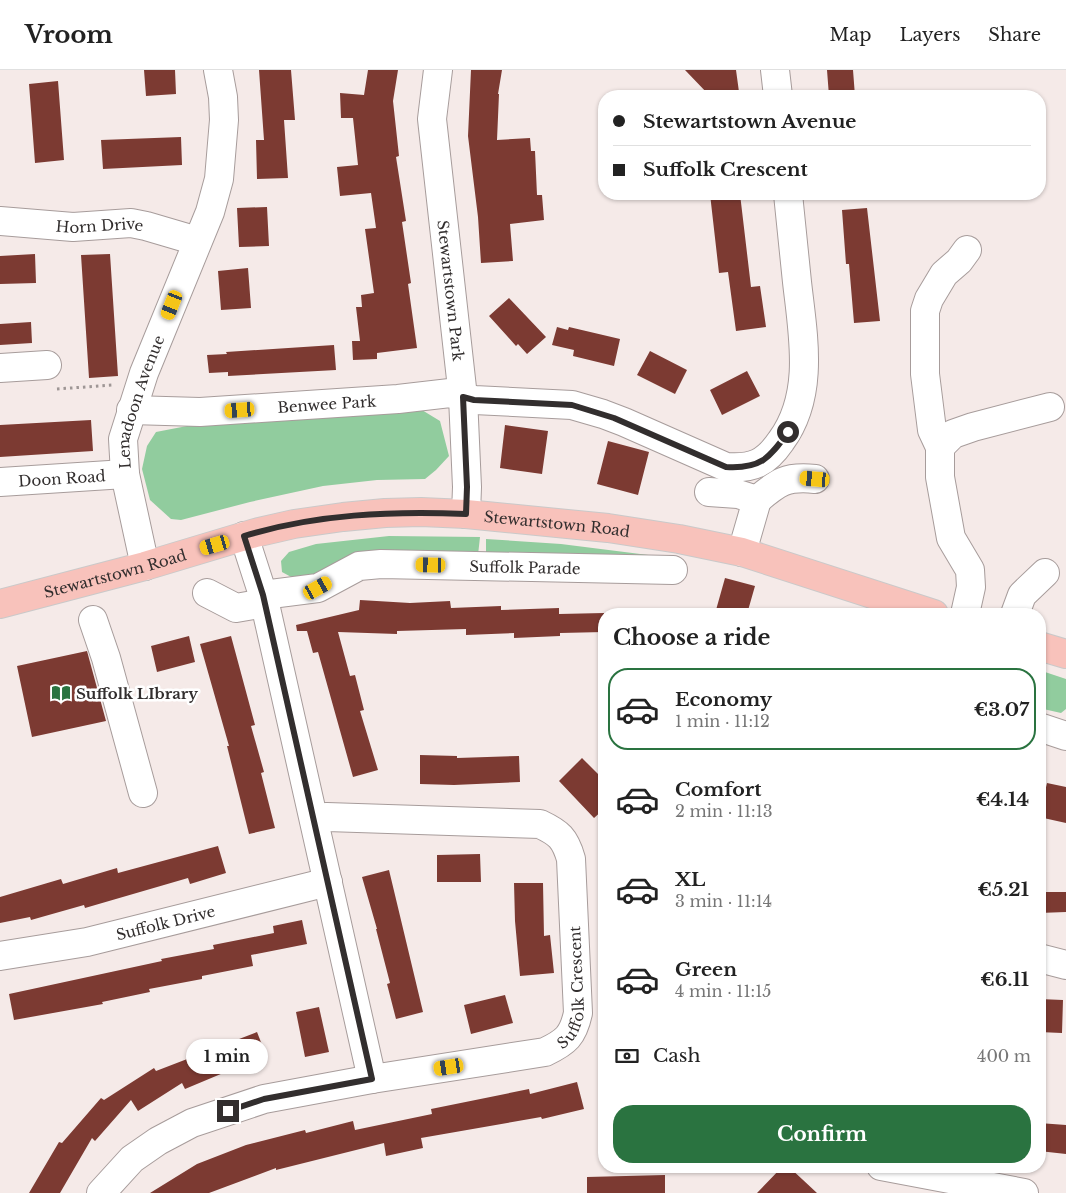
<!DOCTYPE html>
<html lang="en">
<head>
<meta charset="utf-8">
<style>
	body { margin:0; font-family:"Libre Baskerville",serif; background:#f2f2f2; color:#222; height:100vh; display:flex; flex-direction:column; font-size:19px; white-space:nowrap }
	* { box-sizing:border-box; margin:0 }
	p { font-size:16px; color:#767676 }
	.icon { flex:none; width:28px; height:28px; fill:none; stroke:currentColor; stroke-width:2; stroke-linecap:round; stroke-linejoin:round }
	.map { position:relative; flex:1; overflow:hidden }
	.side { position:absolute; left:598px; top:538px; width:448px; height:565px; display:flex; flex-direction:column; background:#fff; border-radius:20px; box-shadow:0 1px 4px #0004 }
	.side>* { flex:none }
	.top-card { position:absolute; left:598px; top:20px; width:448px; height:110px; border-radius:20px; box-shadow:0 1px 4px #0004; display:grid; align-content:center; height:110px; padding:0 15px; background:#fff }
	.end { position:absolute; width:22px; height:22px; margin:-11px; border:6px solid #322e2e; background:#fff; box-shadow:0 0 0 2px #fff }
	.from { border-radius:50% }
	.bubble { position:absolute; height:35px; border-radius:18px; background:#fff; box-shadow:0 1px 4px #0004; font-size:16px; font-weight:700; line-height:35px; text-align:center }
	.car { position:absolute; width:15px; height:30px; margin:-15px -8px; border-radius:6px; box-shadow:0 0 4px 1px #0007; background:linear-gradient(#f5c518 24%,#345 0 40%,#f5c518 0 76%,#345 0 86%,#f5c518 0) }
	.top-card b { display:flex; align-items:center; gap:18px; height:48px; font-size:19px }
	.top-card b+b { border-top:1px solid #e0e0e0 }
	.top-card i { width:12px; height:12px; background:#222 }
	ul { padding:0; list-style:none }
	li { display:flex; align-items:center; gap:15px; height:82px; margin:0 10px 8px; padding:0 5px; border:2px solid transparent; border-radius:20px }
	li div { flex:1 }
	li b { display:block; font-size:19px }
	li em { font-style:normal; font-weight:700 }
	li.active { border-color:#2a7340 }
	li>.icon { width:45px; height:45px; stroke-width:1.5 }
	h2 { padding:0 15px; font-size:22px; line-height:60px }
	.pay { display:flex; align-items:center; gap:12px; height:55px; padding:0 15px; font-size:19px }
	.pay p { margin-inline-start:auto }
	.primary-button { display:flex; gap:10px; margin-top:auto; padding:10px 15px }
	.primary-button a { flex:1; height:58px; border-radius:20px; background:#2a7340; color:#fff; font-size:20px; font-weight:700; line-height:58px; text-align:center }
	header { display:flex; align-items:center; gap:30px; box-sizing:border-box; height:70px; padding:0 25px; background:#fff; border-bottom:1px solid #e0e0e0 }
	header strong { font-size:24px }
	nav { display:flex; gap:28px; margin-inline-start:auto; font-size:18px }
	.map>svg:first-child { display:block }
</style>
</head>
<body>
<header>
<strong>Vroom</strong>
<nav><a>Map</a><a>Layers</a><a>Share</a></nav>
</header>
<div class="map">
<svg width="1066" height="1123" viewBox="0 0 1066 1123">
	<rect width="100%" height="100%" fill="#f5eae8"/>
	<path fill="#91cc9e" d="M395,336L417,337L440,351L449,386L436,400L425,409L377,410L323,416L250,432L181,450L171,449L150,430L142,399L147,376L156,362L187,356Z
		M389,466L480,467L478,485L312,509L293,508L282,502L281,491L289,482L316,474Z
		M486,469L561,474L664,487L486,486Z
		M1039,600L1066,609V639L1061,643L1039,638Z"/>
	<path fill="#7c3a32" d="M144,0H175L176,24L146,26Z
		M259,0H291L295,50H284L288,108L257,109L256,70H264Z
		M368,0H398L393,31L399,86L396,87L406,151L402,152L411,213L408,214L417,278L377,283V289L353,290L352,271H360L356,237H362L361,225L374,223L365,159L376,158L371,123L340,126L337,97L358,95L353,48H341L340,23L364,25Z
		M471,0H502L498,24H499L497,70L530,68L531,81H535L537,125H542L544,150L510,154L513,191L481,193L478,147L468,66Z
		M685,0H736L739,22L709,25Z
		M827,0H853L855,26H829Z
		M58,11L64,90L35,93L29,14Z
		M181,67L182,95L103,99L101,70Z
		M710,124H740L751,217L760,216L766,257L736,261L728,202L719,203Z
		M267,137L269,176L239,177L237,138Z
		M867,138L880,251L854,253L849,194H846L842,140Z
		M35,184L36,213L0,214V186Z
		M110,184L118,306L89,308L81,185Z
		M248,198L251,238L221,240L218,201Z
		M509,228L546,267L527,284L518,274L516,276L489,246Z
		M31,252L32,273L0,275V254Z
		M557,257L568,260L569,257L620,269L614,296L573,286L574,280L552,275Z
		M334,275L336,300L228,306V302L209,303L207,285L227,284L226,282Z
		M650,281L687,300L675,324L637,305Z
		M747,301L760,326L722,345L710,320Z
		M91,350L93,381L0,387V355Z
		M505,355L548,361L542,404L500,398Z
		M608,371L649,382L638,425L597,414Z
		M725,508L755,516L747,544H730L716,540Z
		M360,530L410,533L450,531L451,538L501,536V540L559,538V544L604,543V562L560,563V566L514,568V563L466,565V559L397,561V564L338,562L350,606L355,605L364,640L360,641L378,700L353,707L318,582L313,583L307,561H297L296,555L359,540Z
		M189,566L195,592L157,602L151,576Z
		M231,566L255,655L251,656L264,702L261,703L275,758L249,764L227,676H229L200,574Z
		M87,581L106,651L32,667L17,596Z
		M420,685L457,686V688L519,686L520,712L454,715L420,714Z
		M582,688L604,710V739L594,748L559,711Z
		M1047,713L1066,717V753L1039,747Z
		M218,776L226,803L190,814L188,808L85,838L84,835L31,850L30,847L0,853V827L61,809L63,814L117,798L118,803Z
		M480,784L481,812H437V785Z
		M389,800L423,942L396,949L387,914L390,913L376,859H377L362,807Z
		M514,813H543L544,866L550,865L554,903L520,906L515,851Z
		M1039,822H1066V842L1039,843Z
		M302,850L307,874L251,885L253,896L202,906V909L149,919L150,922L102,932L103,934L14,950L9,924L162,891L161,889L214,879L213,875L274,863L273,856Z
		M505,925L513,953L471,964L464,935Z
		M1039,929L1063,930L1062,963L1039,962Z
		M319,937L329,982L305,987L296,942Z
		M257,962L266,985L185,1019L182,1013L138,1041L131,1030L95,1071L92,1068L60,1123H29L59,1072L62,1073L101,1028L104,1030L154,998L156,1001Z
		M577,1012L584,1039L542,1049L541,1047L421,1068L423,1078L386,1086L384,1073L276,1100V1098L209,1123H150L197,1094L246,1075L305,1060L306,1063L353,1051L355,1060L432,1044L431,1039L529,1019L530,1024Z
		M1039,1053L1066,1055V1084L1039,1081Z
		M783,1096H788L817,1123H757Z
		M665,1105V1123H587V1107Z"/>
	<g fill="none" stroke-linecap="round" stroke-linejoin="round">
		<g stroke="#a79c9b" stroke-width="30">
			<g id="minor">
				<path id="s1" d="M438,0L432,49L463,327L467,417L466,444"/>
				<path d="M775,0L778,26"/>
				<path id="s2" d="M0,151L73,157L131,153L146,156L197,171"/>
				<path d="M0,298L47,295"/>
				<path id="s3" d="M131,340L200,342L398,329L450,323L474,330L572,335L603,344L624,352L726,397C753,399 766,393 781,371C815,325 803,265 797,212C794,182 791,153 788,124"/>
				<path d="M940,377L932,360L925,304V241L929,229L944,204L959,191L967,180"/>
				<path id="s4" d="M0,412L125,404"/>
				<path d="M709,422L738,424L757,430L742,482"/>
				<path d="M757,430C778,412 786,406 815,409"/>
				<path d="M244,466L263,525L372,1009"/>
				<path id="s5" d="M145,496L125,404L123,369L144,303L210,142L219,109L224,50L223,27L218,0"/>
				<path d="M207,523L236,538L264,533"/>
				<path id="s6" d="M263,525L318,518L359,496L381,494L673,500"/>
				<path d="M965,544L971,517L970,500L951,468L940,407V377L953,364L973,357L1050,337"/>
				<path d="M1015,544L1022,525L1045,503"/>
				<path d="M93,550L106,588L143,723"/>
				<path d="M1039,657L1066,666"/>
				<path id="s7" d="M0,886L87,872L328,812"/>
				<path d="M1039,888L1066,895"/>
				<path d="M881,1096L1024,1123"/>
				<path id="s8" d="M101,1123L132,1089L158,1071L192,1053L264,1029L372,1009L545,982C566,972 573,966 578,943L571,789C565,768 559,763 540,754L327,747L314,748"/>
			</g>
		</g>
		<g stroke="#cac9c9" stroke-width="30">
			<g id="major">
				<path id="s9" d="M0,534L145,496L255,463L294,454L343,447L385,443L421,442L466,444L608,458L679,469L742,482L934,544"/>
				<path d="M1039,576L1066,584"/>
			</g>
		</g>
		<path stroke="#9e9695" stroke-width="3" stroke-dasharray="2.5 4" stroke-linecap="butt" d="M57,319L113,315"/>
		<use href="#minor" stroke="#fff" stroke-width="28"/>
		<use href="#major" stroke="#f8c2bb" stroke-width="28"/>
	</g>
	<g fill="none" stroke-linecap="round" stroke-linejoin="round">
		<path stroke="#322e2e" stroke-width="6" d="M228,1041L264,1029L372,1009L263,525L244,466C316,444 391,441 466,444L467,417L463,327L474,330L572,335L614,348L726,397C760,399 769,389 788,362"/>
	</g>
	<defs>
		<g id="library-bare" transform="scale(1.5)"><path d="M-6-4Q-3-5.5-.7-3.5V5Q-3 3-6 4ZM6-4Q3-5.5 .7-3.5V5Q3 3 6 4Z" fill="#2a7340" stroke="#fff" stroke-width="2.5" paint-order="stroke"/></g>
	</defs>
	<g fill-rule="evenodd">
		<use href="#library-bare" x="61" y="623"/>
	</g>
	<g text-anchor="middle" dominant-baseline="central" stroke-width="5" stroke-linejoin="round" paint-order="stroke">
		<g font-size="15" fill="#322e2e" stroke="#fff">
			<text stroke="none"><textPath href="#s2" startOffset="100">Horn Drive</textPath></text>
			<text stroke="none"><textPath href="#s1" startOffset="222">Stewartstown Park</textPath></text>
			<text stroke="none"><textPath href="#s5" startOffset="169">Lenadoon Avenue</textPath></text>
			<text stroke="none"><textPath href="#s3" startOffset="196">Benwee Park</textPath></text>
			<text stroke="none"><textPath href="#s4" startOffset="62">Doon Road</textPath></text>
			<text stroke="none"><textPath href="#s9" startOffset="569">Stewartstown Road</textPath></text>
			<text stroke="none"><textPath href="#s6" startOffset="268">Suffolk Parade</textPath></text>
			<text stroke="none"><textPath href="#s9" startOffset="119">Stewartstown Road</textPath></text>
			<text stroke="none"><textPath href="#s7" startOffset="169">Suffolk Drive</textPath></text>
			<text stroke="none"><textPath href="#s8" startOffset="555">Suffolk Crescent</textPath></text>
		</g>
		<g font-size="15" font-weight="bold" fill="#322e2e" stroke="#fff" text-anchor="start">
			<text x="76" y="623">Suffolk LIbrary</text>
		</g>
	</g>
</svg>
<i class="end from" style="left:788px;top:362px"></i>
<i class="end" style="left:228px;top:1041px"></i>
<div class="bubble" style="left:186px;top:969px;width:82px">1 min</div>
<i class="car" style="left:172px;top:235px;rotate:202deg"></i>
<i class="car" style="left:240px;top:340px;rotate:266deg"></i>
<i class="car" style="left:815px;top:409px;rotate:275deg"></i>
<i class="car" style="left:215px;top:475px;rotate:254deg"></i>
<i class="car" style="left:431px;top:495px;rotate:271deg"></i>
<i class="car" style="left:318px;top:518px;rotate:61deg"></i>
<i class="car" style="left:449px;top:997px;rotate:261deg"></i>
<div class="top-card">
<b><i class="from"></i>Stewartstown Avenue</b>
<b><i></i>Suffolk Crescent</b>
</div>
<section class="side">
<h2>Choose a ride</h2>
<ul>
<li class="active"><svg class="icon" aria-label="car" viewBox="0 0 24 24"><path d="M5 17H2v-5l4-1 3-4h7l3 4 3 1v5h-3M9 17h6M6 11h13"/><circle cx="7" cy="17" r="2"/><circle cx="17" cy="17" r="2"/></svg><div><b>Economy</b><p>1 min · 11:12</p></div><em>€3.07</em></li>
<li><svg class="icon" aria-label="car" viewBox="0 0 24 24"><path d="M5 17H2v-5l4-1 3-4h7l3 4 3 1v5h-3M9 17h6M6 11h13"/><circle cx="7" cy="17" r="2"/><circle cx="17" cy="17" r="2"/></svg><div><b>Comfort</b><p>2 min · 11:13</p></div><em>€4.14</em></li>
<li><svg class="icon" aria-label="car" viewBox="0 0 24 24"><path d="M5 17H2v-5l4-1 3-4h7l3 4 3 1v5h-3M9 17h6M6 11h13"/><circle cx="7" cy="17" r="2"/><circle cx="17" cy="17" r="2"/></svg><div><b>XL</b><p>3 min · 11:14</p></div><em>€5.21</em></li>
<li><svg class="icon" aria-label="car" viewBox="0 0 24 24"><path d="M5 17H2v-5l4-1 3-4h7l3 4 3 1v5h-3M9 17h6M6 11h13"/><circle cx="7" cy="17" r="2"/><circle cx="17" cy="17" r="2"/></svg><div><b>Green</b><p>4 min · 11:15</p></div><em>€6.11</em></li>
</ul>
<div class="pay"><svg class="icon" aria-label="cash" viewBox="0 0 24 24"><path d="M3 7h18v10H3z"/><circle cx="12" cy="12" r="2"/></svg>Cash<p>400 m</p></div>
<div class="primary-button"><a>Confirm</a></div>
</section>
</div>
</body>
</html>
